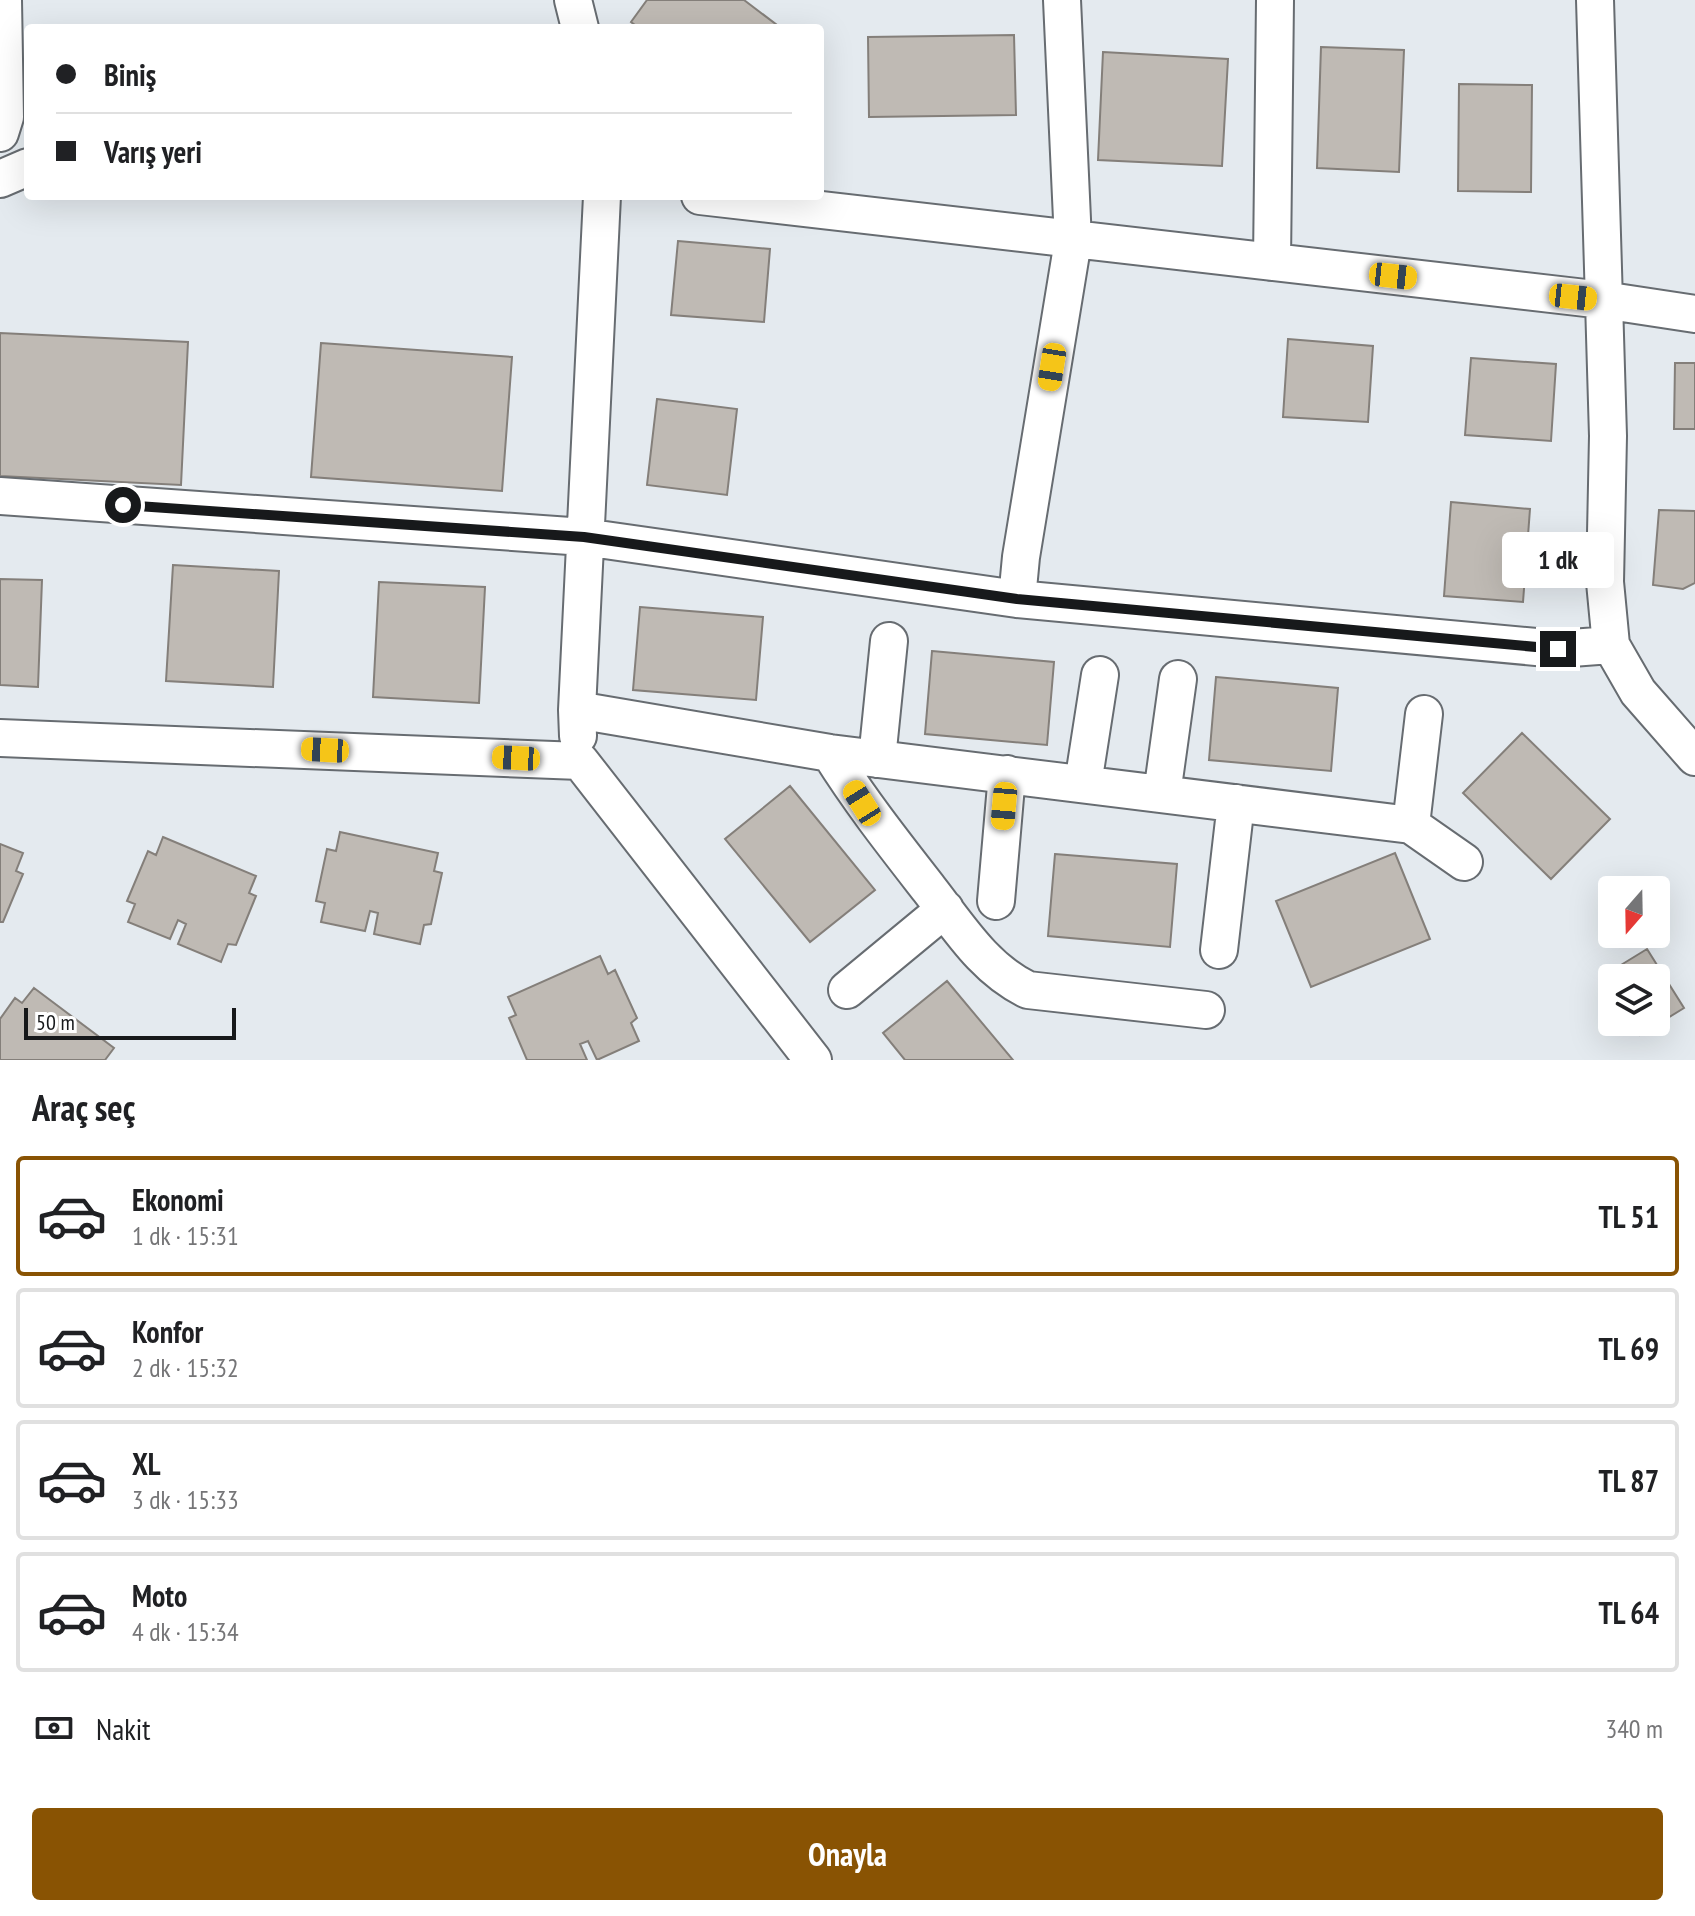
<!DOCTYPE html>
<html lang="tr">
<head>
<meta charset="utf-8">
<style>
	body { margin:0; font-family:"PT Sans Narrow",sans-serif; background:#f2f2f2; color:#202124; height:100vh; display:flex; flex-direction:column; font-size:30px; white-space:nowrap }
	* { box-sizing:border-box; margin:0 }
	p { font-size:26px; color:#757577 }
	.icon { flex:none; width:44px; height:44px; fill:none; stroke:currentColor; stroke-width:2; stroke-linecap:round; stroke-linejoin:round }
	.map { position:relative; height:1060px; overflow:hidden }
	.drawer { display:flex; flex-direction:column; background:#fff; flex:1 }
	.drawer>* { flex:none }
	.banner { position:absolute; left:24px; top:24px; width:800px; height:176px; border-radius:8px; box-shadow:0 8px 32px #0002; display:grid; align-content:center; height:176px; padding:0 32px; background:#fff }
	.needle { width:52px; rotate:200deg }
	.fabs { position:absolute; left:1598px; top:876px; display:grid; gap:16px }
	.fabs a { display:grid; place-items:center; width:72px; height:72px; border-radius:8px; background:#fff; box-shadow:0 8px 32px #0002; font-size:40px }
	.scale { position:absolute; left:24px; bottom:20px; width:212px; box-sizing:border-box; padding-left:8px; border:4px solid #17191b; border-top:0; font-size:22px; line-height:28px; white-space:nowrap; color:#17191b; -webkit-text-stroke:6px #fff; paint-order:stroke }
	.end { position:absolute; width:36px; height:36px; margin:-18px; border:10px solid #17191b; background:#fff; box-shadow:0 0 0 4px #fff }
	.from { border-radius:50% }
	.bubble { position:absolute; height:56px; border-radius:8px; background:#fff; box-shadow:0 8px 32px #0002; font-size:26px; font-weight:700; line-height:56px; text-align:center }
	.car { position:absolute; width:24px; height:48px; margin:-24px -12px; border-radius:10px; box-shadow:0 0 6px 2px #0007; background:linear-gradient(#f5c518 24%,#345 0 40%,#f5c518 0 76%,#345 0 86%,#f5c518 0) }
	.banner b { display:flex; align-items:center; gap:28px; height:76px; font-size:30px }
	.banner b+b { border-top:2px solid #e0e0e0 }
	.banner i { width:20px; height:20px; background:#202124 }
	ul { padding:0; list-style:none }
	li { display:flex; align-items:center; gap:24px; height:120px; margin:0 16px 12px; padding:0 16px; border:4px solid #e0e0e0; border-radius:8px }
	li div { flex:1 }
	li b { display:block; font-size:30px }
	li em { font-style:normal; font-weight:700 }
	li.selected { border-color:#895303 }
	li>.icon { width:72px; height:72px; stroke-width:1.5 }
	h2 { padding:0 32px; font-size:36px; line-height:96px }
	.pay { display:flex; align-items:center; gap:20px; height:88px; padding:0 32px; font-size:30px }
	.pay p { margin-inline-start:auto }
	.cta { display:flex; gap:16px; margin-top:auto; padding:16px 32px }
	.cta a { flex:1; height:92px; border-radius:8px; background:#895303; color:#fff; font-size:32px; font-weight:700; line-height:92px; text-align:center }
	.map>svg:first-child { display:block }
</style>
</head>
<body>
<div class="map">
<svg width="1695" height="1060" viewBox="0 0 1695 1060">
	<rect width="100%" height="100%" fill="#e4eaef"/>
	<path fill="#bfbab4" stroke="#847f7a" stroke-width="2" d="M647,0H744L781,28H639L631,22Z
		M1014,35L1016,115L869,117L868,37Z
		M1321,47L1404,50L1399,172L1317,168Z
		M1103,52L1228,59L1222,166L1098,160Z
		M1459,84L1532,85L1531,192L1458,191Z
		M678,241L770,249L764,322L671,315Z
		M0,333L188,342L181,485L0,476Z
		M1288,339L1373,346L1368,422L1283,417Z
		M321,343L512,357L502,491L311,477Z
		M1471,358L1556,364L1551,441L1465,435Z
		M1675,363H1695V429H1674Z
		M657,399L737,409L727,495L647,485Z
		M1451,502L1530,509L1523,602L1444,596Z
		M1659,510L1695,511V583L1683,589L1653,585Z
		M173,565L279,571L273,687L166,681Z
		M0,579L42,580L38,687L0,685Z
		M379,582L485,587L479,703L373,697Z
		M640,607L763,617L756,700L633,690Z
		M932,651L1054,662L1047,745L925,734Z
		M1216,677L1338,688L1331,771L1209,760Z
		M1522,733L1610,819L1551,879L1463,793Z
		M790,786L875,890L810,942L725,839Z
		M340,832L438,853L434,871L442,873L431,924L424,925L420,944L374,934L378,913L370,911L365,931L321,922L325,903L316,901L327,849L336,851Z
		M163,837L256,876L249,893L256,896L236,945L228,944L221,962L178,944L186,924L178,920L170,939L128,922L135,904L127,901L148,851L156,855Z
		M0,844L23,853L16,871L23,874L3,922H0Z
		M1395,853L1430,939L1311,987L1276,901Z
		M1055,854L1177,864L1170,947L1048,936Z
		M1647,949L1684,1008L1640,1035L1632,1022H1656V978H1612V991L1603,976Z
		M600,956L608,974L615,970L637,1018L631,1023L639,1041L597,1060L588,1041L580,1044L587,1060H527L509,1018L516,1015L508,997Z
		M947,981L1013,1060H905L883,1033Z
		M34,988L114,1048L105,1060H0V1019L15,998L22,1003Z"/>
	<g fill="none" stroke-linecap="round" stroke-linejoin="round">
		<g stroke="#676c71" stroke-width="40">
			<path id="minor" d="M573,0L580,28
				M1595,0L1608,436L1605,582L1611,645L1638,692L1695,757
				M0,133L5,117L3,0
				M0,179L28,167
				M700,196L1603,300L1695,314
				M1272,262L1275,0
				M0,496L584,537L1017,599L1558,649L1611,645
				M1017,599L1021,557L1073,241L1062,0
				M577,710L830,753L1411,825L1464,862
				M578,736L577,710L602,196
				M0,738L580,761L813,1060
				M830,753C860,801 894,844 929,889C958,926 984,969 1028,990L1206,1010
				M877,759L889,641
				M1083,784L1100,675
				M1162,794L1178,679
				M1411,825L1424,714
				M996,901L1007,774
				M1219,950L1236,803
				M847,990L945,909"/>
		</g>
		<use href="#minor" stroke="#fff" stroke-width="36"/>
	</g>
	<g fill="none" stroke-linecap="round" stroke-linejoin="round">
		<path stroke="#17191b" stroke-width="10" d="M123,505L584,537L1017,599L1558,649"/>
	</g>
</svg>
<div class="fabs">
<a><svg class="needle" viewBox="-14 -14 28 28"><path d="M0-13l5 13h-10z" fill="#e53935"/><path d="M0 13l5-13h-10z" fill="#757577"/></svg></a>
<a><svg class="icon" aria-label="layers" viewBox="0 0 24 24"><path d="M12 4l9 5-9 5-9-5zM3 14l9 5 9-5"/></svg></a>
</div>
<div class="scale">50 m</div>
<i class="end from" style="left:123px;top:505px"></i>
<i class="end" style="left:1558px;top:649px"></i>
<div class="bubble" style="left:1502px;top:532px;width:112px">1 dk</div>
<i class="car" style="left:1393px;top:276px;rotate:96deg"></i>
<i class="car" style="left:1573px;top:297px;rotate:96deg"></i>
<i class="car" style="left:1052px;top:367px;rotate:189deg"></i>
<i class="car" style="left:325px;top:750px;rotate:273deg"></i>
<i class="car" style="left:516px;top:758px;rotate:273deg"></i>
<i class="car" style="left:862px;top:803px;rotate:328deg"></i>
<i class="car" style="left:1004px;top:806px;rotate:185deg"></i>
<div class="banner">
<b><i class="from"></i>Biniş</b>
<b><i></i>Varış yeri</b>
</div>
</div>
<section class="drawer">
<h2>Araç seç</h2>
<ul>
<li class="selected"><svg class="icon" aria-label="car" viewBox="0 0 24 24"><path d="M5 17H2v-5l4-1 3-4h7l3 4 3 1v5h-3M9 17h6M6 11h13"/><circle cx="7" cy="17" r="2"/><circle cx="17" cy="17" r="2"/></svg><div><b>Ekonomi</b><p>1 dk · 15:31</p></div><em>TL 51</em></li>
<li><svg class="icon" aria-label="car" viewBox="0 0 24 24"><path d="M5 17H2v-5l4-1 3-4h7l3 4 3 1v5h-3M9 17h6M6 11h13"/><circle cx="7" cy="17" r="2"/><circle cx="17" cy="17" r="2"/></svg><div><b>Konfor</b><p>2 dk · 15:32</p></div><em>TL 69</em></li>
<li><svg class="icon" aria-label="car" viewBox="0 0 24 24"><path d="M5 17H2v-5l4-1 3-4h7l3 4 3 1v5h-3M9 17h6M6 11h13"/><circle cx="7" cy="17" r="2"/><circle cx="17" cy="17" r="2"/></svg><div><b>XL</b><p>3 dk · 15:33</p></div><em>TL 87</em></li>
<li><svg class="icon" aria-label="car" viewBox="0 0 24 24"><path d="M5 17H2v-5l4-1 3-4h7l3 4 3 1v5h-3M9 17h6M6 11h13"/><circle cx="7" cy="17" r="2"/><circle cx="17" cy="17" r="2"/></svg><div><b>Moto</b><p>4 dk · 15:34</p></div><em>TL 64</em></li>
</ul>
<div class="pay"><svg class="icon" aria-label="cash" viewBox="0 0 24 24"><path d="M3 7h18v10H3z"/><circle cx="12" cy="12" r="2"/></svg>Nakit<p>340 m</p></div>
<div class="cta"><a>Onayla</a></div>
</section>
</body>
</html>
